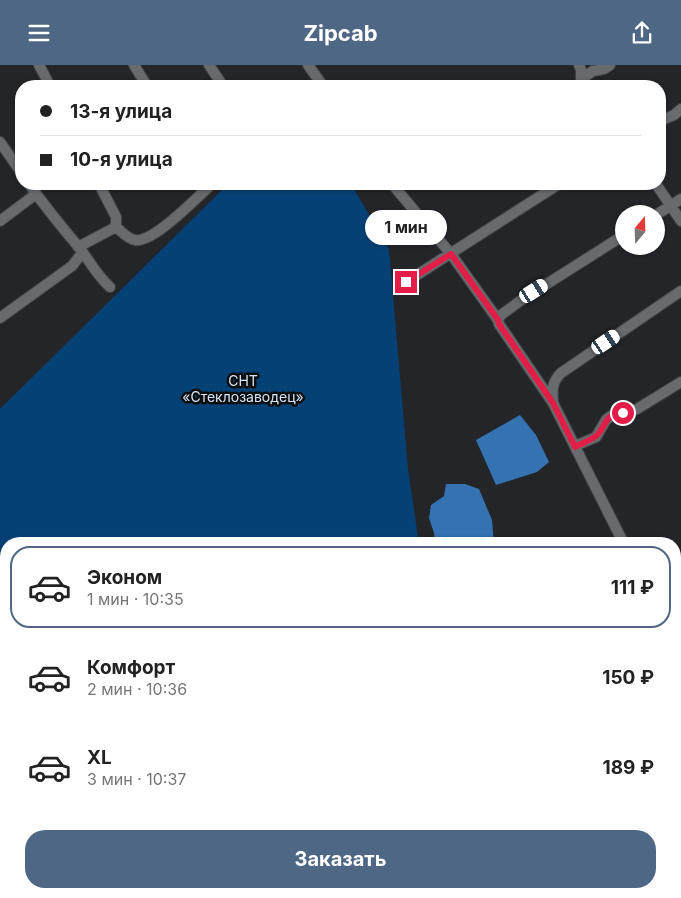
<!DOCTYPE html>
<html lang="ru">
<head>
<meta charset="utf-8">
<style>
	body { margin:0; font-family:Inter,sans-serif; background:#f2f2f2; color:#222; height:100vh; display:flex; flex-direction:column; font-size:19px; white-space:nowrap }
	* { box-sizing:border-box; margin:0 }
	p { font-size:16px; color:#767676 }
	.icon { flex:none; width:28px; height:28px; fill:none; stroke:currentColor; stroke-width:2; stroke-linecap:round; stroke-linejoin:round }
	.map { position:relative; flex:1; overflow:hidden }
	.sheet { position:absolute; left:0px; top:472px; width:681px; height:361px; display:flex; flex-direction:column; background:#fff; border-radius:20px 20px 0 0; box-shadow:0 1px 4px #0004 }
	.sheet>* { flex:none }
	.hud { position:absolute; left:15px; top:15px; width:651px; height:110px; border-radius:20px; box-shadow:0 1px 4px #0004; display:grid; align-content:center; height:110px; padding:0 25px; background:#fff }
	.needle { width:32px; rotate:19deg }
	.tools { position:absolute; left:615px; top:140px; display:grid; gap:10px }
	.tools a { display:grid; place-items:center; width:50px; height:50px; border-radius:50%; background:#fff; box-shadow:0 1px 4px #0004; font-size:25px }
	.end { position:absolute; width:22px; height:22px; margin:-11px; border:6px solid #e11d48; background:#fff; box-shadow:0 0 0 2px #fff }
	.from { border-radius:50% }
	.bubble { position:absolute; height:35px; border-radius:18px; background:#fff; box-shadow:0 1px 4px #0004; font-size:16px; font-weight:700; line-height:35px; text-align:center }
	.car { position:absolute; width:15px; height:30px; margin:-15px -8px; border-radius:6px; box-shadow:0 0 4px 1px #0007; background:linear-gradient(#fff 24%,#345 0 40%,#fff 0 76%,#345 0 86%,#fff 0) }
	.hud b { display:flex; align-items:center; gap:18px; height:48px; font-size:19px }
	.hud b+b { border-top:1px solid #e0e0e0 }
	.hud i { width:12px; height:12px; background:#222 }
	ul { padding:9px 0 0; list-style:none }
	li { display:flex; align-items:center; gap:15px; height:82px; margin:0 10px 8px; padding:0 15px; border:2px solid transparent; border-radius:20px }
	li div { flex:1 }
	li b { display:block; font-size:19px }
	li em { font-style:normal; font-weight:700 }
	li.on { border-color:#4e6784 }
	li>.icon { width:45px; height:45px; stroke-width:1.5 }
	.button { display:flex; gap:10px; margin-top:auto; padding:10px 25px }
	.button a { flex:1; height:58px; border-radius:20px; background:#4e6784; color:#fff; font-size:20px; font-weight:700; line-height:58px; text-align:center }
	header { display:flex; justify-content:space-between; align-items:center; height:65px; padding:0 25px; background:#4e6784; color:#fff; font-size:22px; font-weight:700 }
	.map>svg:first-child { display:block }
</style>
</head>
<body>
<header><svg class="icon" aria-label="menu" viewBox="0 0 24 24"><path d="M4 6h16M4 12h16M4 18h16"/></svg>Zipcab<svg class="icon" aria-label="share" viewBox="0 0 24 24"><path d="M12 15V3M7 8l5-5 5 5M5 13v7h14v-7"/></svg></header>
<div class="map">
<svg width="681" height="833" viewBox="0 0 681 833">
	<rect width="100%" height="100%" fill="#232528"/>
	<path fill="#064175" d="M228,119H351L389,184L408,404L419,479H6V828H421L420,833H0V344Z"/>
	<path fill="#3572b2" d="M520,350L536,370L549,397L537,407L496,420L476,375Z
		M446,419H465L479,424L492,455L494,479H435L434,468L429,453L431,440L444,431Z"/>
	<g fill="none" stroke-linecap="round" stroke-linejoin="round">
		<g stroke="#424345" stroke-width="7">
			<path id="lane" d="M675,808L681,804
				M472,828L476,833
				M637,833L645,828"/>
		</g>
		<g stroke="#424345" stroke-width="12">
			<path id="street" d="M39,0L50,21
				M134,0L147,21
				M209,0L223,21
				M308,0L323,21
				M579,0L581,5V14
				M581,14L593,6L604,4L610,0
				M660,56L674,50L681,44
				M0,77L21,107
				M29,119C44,140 60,160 77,180C89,194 96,210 110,222
				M99,119L116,152V162
				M392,119L451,189L498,255L499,259L553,338L624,479
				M656,119L681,156
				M656,150L681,134
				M0,156L36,129
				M78,182L116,162C122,167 128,174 135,175C154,178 198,131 212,119
				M406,217L559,119
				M0,253L72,201L82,188
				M498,255L501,250L520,236L624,170
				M553,337C552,325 552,317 561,308L681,226
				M575,381L596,372L606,355L611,351L637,344L681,317
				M675,566L681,565
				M675,581L681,593
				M675,736L681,732
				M575,833L579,828"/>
		</g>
		<use href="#lane" stroke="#686b6e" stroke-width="5"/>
		<use href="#street" stroke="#686b6e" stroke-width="10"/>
	</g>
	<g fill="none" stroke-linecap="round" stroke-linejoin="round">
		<path stroke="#e11d48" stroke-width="6" d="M406,217L451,189L498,255L499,259L553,338L575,382C582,378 592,375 597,370C607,361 603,349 623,348"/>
	</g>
	<g text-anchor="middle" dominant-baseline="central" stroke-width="5" stroke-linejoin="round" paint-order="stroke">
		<g font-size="14" fill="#d5e5f7" stroke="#0d0e0f">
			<text x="243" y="315">СНТ<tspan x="243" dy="16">«Стеклозаводец»</tspan></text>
		</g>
	</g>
</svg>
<div class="tools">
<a><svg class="needle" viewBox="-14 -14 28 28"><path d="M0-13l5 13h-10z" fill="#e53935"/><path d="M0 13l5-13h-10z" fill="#767676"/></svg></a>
</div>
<i class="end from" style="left:623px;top:348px"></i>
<i class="end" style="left:406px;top:217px"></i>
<div class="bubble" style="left:365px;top:145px;width:82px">1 мин</div>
<i class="car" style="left:534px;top:226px;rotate:58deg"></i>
<i class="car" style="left:606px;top:277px;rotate:56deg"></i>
<div class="hud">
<b><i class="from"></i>13-я улица</b>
<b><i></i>10-я улица</b>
</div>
<section class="sheet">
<ul>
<li class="on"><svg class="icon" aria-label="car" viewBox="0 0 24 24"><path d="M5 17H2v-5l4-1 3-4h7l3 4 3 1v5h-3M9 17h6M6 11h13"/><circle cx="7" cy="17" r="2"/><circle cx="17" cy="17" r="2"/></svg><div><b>Эконом</b><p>1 мин · 10:35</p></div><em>111 ₽</em></li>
<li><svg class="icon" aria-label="car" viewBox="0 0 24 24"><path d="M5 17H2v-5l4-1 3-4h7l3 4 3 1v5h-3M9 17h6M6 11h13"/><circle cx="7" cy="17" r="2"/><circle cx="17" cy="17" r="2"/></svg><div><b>Комфорт</b><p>2 мин · 10:36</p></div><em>150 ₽</em></li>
<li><svg class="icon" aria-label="car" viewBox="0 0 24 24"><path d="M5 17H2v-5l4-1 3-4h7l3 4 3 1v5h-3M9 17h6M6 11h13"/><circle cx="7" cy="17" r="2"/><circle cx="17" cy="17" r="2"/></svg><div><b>XL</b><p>3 мин · 10:37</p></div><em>189 ₽</em></li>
</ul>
<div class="button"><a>Заказать</a></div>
</section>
</div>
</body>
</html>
